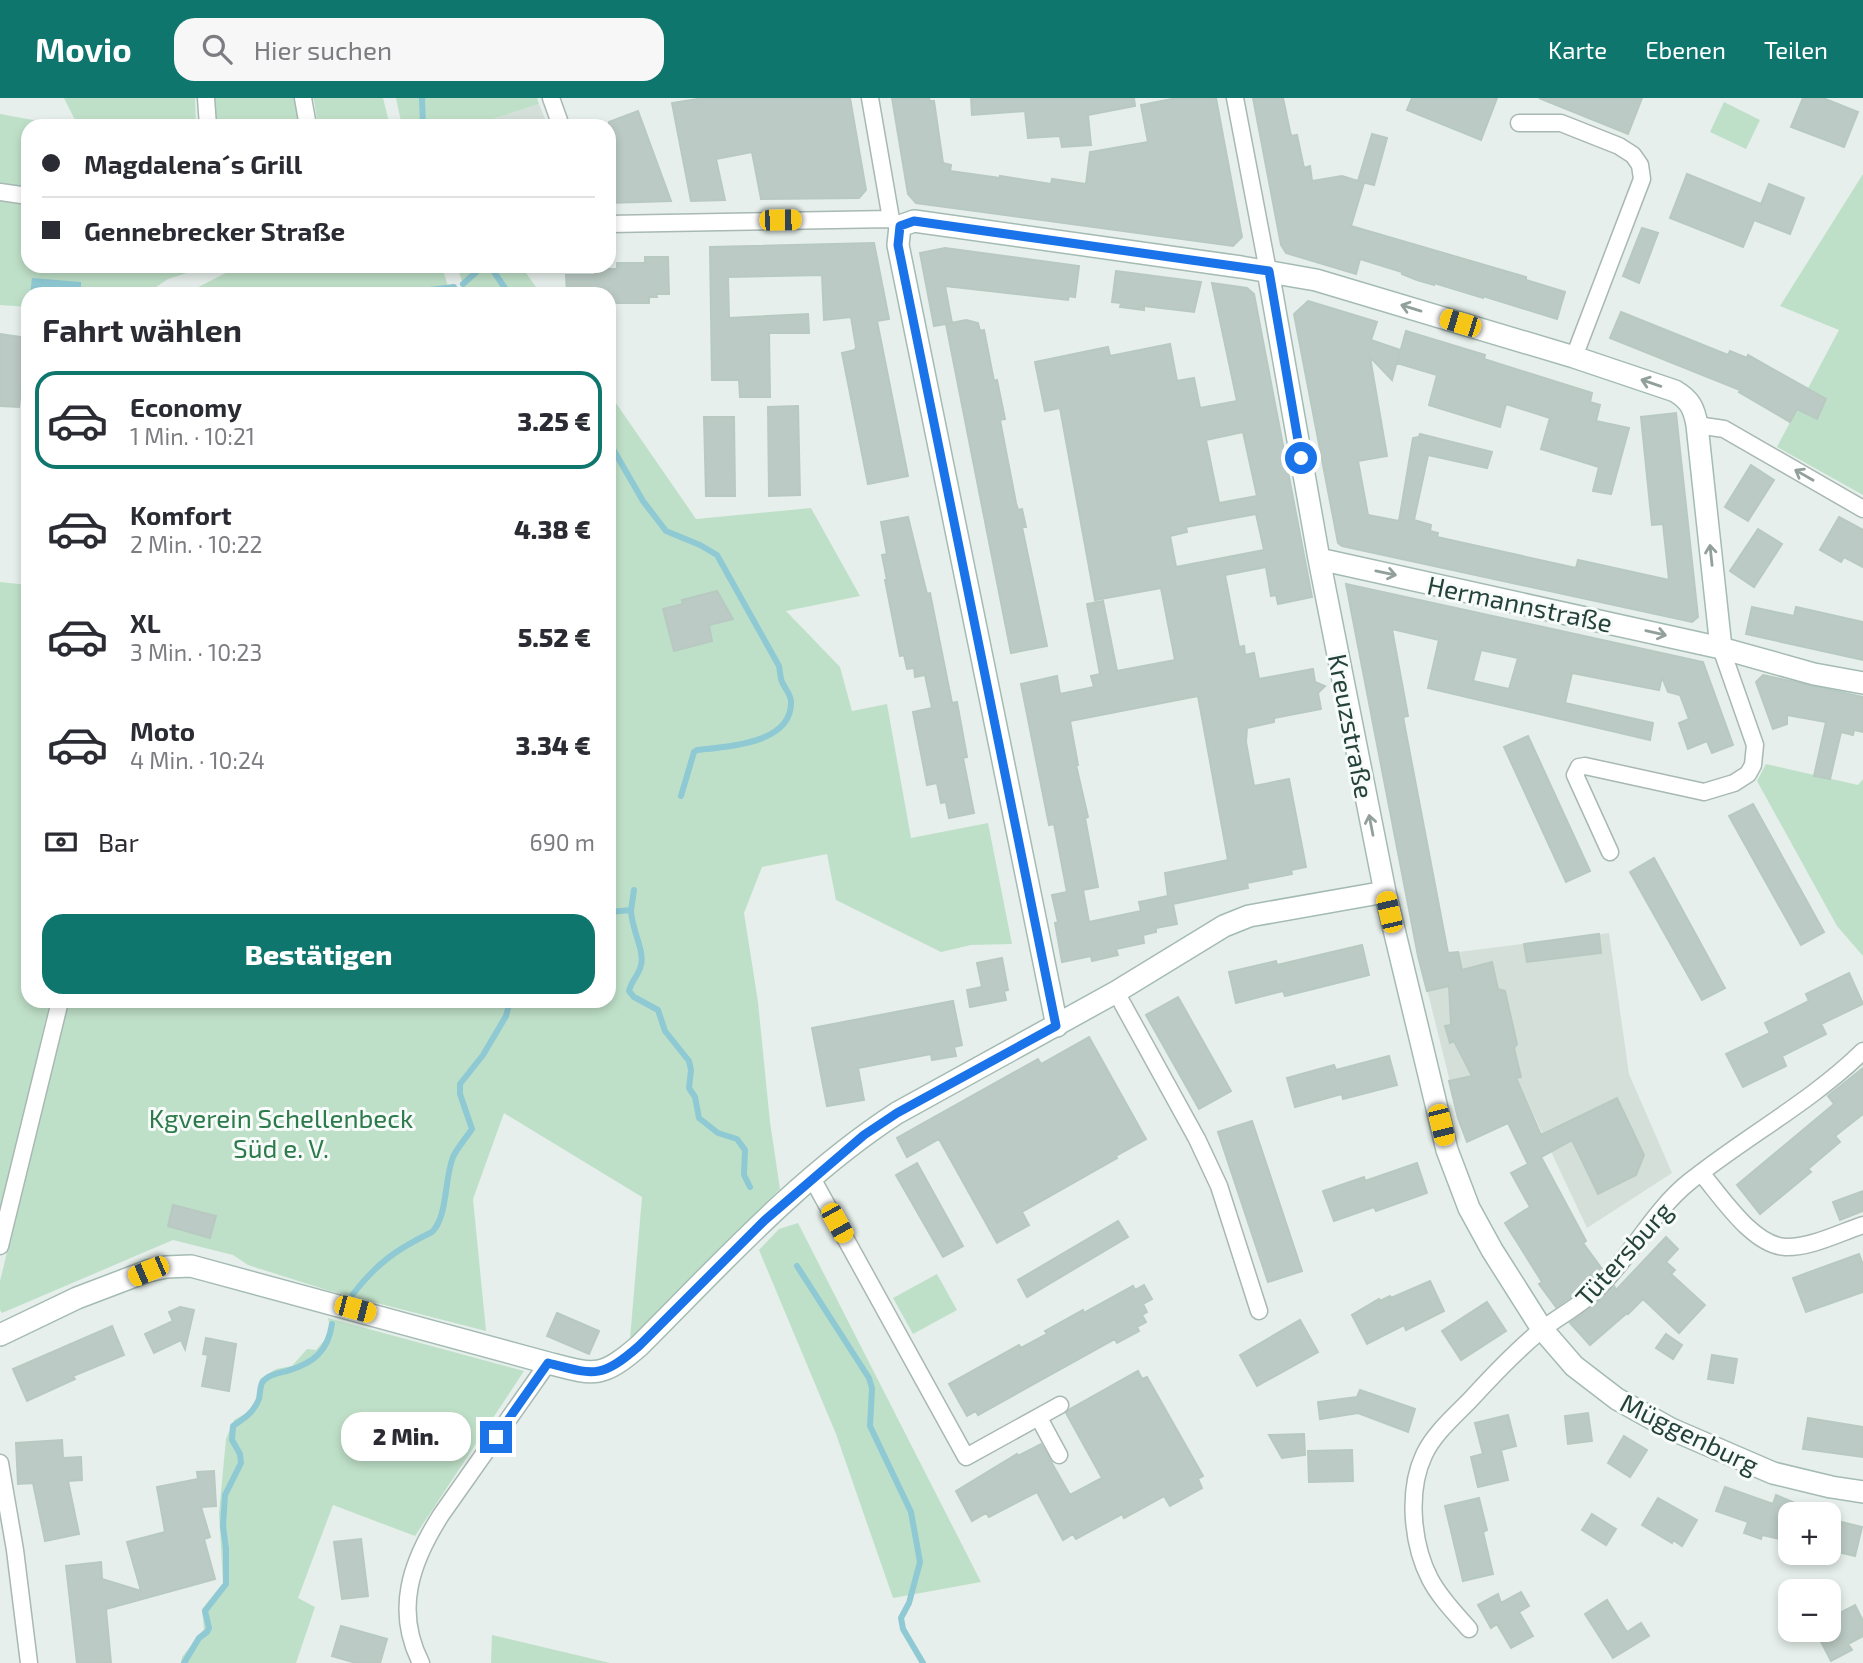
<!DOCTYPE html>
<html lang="de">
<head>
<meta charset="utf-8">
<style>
	body { margin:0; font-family:"Exo 2",sans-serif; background:#f7f7f7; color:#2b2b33; height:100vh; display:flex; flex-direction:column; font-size:26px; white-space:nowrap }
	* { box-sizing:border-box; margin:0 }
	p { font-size:23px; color:#7c7c81 }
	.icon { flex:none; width:38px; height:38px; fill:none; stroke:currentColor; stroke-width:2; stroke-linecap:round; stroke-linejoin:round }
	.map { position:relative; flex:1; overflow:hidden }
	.panel { position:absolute; left:21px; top:189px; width:595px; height:721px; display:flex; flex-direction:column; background:#fff; border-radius:21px; box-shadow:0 4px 10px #0003 }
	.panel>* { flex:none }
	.banner { position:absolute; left:21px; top:21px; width:595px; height:154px; border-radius:21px; box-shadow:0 4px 10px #0003; display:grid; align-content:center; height:154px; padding:0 21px; background:#fff }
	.tools { position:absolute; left:1778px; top:1404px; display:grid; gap:14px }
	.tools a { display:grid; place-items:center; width:63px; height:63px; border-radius:14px; background:#fff; box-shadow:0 4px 10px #0003; font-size:35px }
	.end { position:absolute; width:32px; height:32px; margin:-16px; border:9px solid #1a73e8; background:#fff; box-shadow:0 0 0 4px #fff }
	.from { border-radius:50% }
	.bubble { position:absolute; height:49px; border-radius:21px; background:#fff; box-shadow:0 4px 10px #0003; font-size:23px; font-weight:800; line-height:49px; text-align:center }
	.car { position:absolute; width:21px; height:42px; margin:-21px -10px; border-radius:9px; box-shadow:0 0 5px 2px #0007; background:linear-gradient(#f5c518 24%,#345 0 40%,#f5c518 0 76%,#345 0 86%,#f5c518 0) }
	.banner b { display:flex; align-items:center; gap:24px; height:66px; font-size:26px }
	.banner b+b { border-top:2px solid #e1e1e2 }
	.banner i { width:18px; height:18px; background:#2b2b33 }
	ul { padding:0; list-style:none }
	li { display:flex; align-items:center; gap:21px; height:98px; margin:0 14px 10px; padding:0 7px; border:4px solid transparent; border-radius:21px }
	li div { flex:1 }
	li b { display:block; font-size:26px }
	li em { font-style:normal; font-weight:800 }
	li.selected { border-color:#0f766e }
	li>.icon { width:63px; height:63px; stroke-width:1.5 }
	h2 { padding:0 21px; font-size:32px; line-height:84px }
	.pay { display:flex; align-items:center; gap:18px; height:77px; padding:0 21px; font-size:26px }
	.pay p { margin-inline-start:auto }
	.button { display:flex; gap:14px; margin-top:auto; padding:14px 21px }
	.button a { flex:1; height:80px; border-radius:21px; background:#0f766e; color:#fff; font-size:28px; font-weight:800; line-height:80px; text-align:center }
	header { display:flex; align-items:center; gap:42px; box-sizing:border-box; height:98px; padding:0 35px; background:#0f766e; color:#fff }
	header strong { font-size:33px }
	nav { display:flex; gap:38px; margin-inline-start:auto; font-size:24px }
	.search { width:490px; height:63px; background:#f7f7f7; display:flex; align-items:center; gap:18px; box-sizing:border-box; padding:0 24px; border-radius:21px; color:#7c7c81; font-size:26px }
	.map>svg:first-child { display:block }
</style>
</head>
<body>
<header>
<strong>Movio</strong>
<div class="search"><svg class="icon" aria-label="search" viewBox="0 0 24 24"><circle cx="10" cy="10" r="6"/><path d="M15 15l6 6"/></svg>Hier suchen</div>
<nav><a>Karte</a><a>Ebenen</a><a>Teilen</a></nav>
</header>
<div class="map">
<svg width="1863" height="1565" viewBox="0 0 1863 1565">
	<rect width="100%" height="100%" fill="#e6efeb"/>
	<path fill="#d4dfda" d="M539,6L548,28H471Z
		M1609,835L1629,976L1672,1075L1587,1130L1521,990L1459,1020L1419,859Z"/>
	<path fill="#bfe0c8" d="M64,0H195L196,28H78Z
		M210,0H296L301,28H214Z
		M312,0H383L390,28H318L314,2Z
		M396,0H537L539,6L471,28H402Z
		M1724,4L1760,22L1746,51L1710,34Z
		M0,16L66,28H28V90L0,87Z
		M1863,76V397L1777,349L1839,232L1780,208Z
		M0,101L28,104V168H209L168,181L150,193V191L133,196H28V209L0,207Z
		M239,168H442L450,196H185Z
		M457,168H521L541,196H461L466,195Z
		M609,295L696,421L811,410L860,498L786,513L840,569L852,613L887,606L911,740L988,725L1012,846L971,847L941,854L836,802L827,756L762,769L744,815L758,904L770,1024L780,1091L630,1241L642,1099L504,1015L473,1101L486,1233L330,1193L248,1167L233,1157L173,1142L2,1215L0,1212V1183L68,903H609Z
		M0,484L28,487V903H50L0,1118Z
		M1766,666L1858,687L1863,681V858L1837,828L1757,683Z
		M798,1125L981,1484L893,1500L836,1336L759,1152L779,1131Z
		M937,1176L957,1212L913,1236L893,1200Z
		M328,1220L524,1273L415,1438L333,1407L298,1500L315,1509L296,1565H181L182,1559L204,1531L202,1511L223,1485L219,1415L226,1341L234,1322L247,1315L257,1300L260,1281L276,1271L292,1268L307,1251L316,1252C325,1242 332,1235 328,1220Z
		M492,1537L610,1565H491Z"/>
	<path fill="#8ec9d4" d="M32,180L81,184V196H30Z"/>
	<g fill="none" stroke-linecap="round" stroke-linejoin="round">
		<path stroke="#8ec9d4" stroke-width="6" d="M422,0L423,28
			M490,168L509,196
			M463,186L483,168
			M397,196L454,189
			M609,344L643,403L666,433L700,447L717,457L779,568C780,573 780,579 782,584C785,591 791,596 791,604C792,646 726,649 697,652L694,654L681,698
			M631,812C631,830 645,853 641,867C639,877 631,883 629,893L634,899L658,912L665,933L689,963L691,972L689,990L695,999L699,1020L718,1035L737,1041L745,1052L744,1077L750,1089
			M609,814L631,812L634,792
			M797,1168L869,1280L872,1290L870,1328L911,1414L920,1464L909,1505L901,1520L903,1531L923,1565
			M353,1196C377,1165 397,1151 432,1134C448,1118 444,1082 453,1059C457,1050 466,1040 472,1031L460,996V986L483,957L506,918L510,903
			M184,1565L199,1540L207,1534L209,1530L205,1513L226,1486V1451L223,1428L225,1397L241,1365L240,1356L232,1342L233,1328C245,1320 254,1314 259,1301C260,1296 260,1289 262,1285C267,1277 279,1275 287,1273C314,1265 328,1253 332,1226"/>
	</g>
	<path fill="#bbcac4" stroke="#b8c9c2" stroke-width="2" fill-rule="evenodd" d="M704,0H850L866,92L859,100L761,101L752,54L716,61L725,102L691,103L672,5Z
		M892,0H929L930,3H934L943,65L951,67L950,73L1000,80V78L1051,86L1052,81L1086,86L1090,54L1148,44L1141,7L1177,0H1216L1242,139L1233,148L916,105L908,96Z
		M971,0H1134L1135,8L1088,17L1091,47L1062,49L1060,38L1028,40L1025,13L972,17Z
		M1253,0H1283L1291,38L1297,37L1304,70L1310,68L1312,83L1342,78L1364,85L1351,128L1526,179V182L1565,194L1557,221L1483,198V200L1434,185V187L1417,182L1402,176V174L1360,161L1356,176L1286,155L1281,147Z
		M1412,0H1497L1481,42L1407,12Z
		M1539,0H1642L1628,36Z
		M1803,0H1823L1858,14L1844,49L1791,29Z
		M638,13L671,103L609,105V24Z
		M1372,36L1387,40L1374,87L1358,83Z
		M1687,76L1761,106L1769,86L1804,100L1790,136L1754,122L1743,149L1670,120Z
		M1642,130L1658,135L1639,185L1623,178Z
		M874,145L889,221L877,223L908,378L868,386L842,255L855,252L856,249L851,219L824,222L822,177L728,179L729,220L808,216L809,235H769L770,299H740L739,282H712L710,149Z
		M945,150L1079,168L1075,199L1069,198L1068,202L945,188L952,225L934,228L920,155Z
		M645,159H668L669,196H656L657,199H649V205H609V196H567L566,177H595V171H617V165H645Z
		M1116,173L1201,184L1194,214L1144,208V212L1120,209L1121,205L1112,204Z
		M1212,185L1247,190L1254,196L1312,499L1278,506L1276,497L1271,498L1266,469L1225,477L1239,549L1244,548L1245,557L1254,555L1259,581L1313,571L1315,584L1325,588L1318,595L1321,611L1274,620V624L1247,630L1246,644L1254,688L1289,681L1306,769L1291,772L1292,776L1247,785L1248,790L1173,806L1177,826L1156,830V834L1143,837L1144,845L1116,851L1118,857L1092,863L1091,858L1062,864L1055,825L1058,824L1052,797L1067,794L1054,726L1049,727L1021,586L1057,578L1060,596L1094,589L1091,578L1100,576L1087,506L1103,503L1117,573L1175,562L1161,490L1095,502L1060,310L1045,313L1035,264L1108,249L1110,258L1170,246L1177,283L1194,280L1200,310L1237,303ZM1243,334L1257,398L1219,405L1206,342ZM1256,416L1264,452L1176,469L1170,438L1187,434L1186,429ZM1198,598L1228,762L1165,775L1168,798L1139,804L1141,813L1089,824L1083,792L1098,789L1085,720L1088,719L1076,667H1078L1070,623Z
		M1308,203L1377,224L1371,242L1400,252L1392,282L1370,259L1387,358L1358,363L1368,417L1399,423L1413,340L1419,339L1420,336L1492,354L1487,370L1428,357L1414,422L1431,427L1430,433L1438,435L1437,439L1576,470L1578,462L1669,482L1663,426L1652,427L1641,319L1676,315L1698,519L1692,524L1342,448L1338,445L1294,216Z
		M1621,214L1728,257L1730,253L1747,260L1748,257L1826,301L1817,321L1797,311L1790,324L1739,294L1740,292L1610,240Z
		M966,222L978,225L980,233L984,232L994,283L997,282L1005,321L1000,322L1016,405L1018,412L1022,411L1026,429H1022L1047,548L1011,555L946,226Z
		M1406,233L1485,257L1484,261L1592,295L1590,304L1600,307L1596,323L1629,330L1611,396L1593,393L1599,369L1541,351L1550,320L1506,306L1500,329L1429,307L1437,277L1397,265Z
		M0,236L28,240L19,309L0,308Z
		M798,308L800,397L769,398L768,309Z
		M704,319H734L735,398H706Z
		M1751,367L1774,382L1748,423L1725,409Z
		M908,419L927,496L930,495L952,605L957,604L967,659L963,660L974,715L949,720L946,704L941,705L937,685L927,687L913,614L932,610L925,577L915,579L914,570L907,571L904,557L900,558L885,482H887L882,457L887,456L881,424Z
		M1839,419L1863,432V469L1844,459L1841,464L1820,452Z
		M1758,431L1782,446L1754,489L1730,473Z
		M1346,486L1703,564L1733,647L1712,655L1707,643L1688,651L1679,625L1689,621L1680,597L1668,594L1662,579L1659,592L1572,575L1565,605L1653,625L1650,642L1428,590L1439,542L1392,531L1408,618L1403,619L1448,855L1458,854L1462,872L1492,864L1498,891L1505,893L1517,946L1514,950L1521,979L1516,980L1541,1037L1617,1000L1644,1057L1636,1077L1598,1096L1572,1042L1541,1059L1586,1143L1583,1145L1602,1171L1579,1193L1556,1209L1539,1186L1542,1184L1505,1125L1530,1109L1511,1075L1528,1066L1508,1025L1467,1044L1458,1020L1449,983L1472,978L1454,943L1450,945L1445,928L1451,927L1449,888L1427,893L1418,858ZM1481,552L1518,560L1509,591L1473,583Z
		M717,493L733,521L709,527L712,543L674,553L663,511L683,506L682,502Z
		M1752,509L1794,518L1796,509L1863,524V562L1746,536Z
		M1763,577L1863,599V634L1854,632L1853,637L1841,634L1830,681L1814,678L1826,624L1787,617V626L1773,631L1756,584Z
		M1528,638L1590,773L1566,784L1504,649Z
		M1753,706L1824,834L1801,847L1729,718Z
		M1654,760L1725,890L1702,902L1630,774Z
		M1599,836L1601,855L1527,864L1524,846Z
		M1362,847L1369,877L1285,898L1283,893L1236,905L1229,874L1276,863L1277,867Z
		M1002,860L1008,892L1004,893L1006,902L970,909L967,892L982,889L977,865Z
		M1849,875L1863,906L1821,926L1826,936L1782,958L1786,968L1743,989L1726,956L1770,935L1765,925L1809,903L1806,896Z
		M1178,899L1231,993L1199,1011L1146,917Z
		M953,903L962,947L954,949L956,958L932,962L931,956L858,970L864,1002L827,1008L812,930Z
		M1089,939L1146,1041L1116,1058L1117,1060L1022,1114L1029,1127L997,1145L939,1041L907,1059L897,1040L1038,961L1041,966Z
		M1389,958L1397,987L1343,1001L1342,996L1295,1009L1287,980L1334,967L1336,972Z
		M1863,970V1016L1835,1038L1840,1044L1808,1071L1811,1074L1760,1116L1737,1087L1834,1006L1828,998Z
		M1252,1023L1302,1173L1268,1184L1218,1034Z
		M917,1065L963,1148L943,1159L896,1077Z
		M1417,1065L1427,1095L1376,1113L1374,1109L1334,1123L1323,1093L1364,1079L1365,1083Z
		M1863,1093V1113L1840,1122L1833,1104Z
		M173,1107L216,1118L210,1140L168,1128Z
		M1118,1123L1128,1139L1027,1199L1018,1182Z
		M1666,1139L1678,1151L1666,1164L1675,1172L1671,1176L1705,1207L1679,1235L1643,1201L1628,1216L1627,1215L1590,1247L1570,1225L1592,1209L1614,1188L1616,1192Z
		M1859,1156L1863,1167V1194L1806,1214L1793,1180Z
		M1430,1183L1444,1213L1406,1232L1404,1227L1367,1246L1352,1217L1379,1201L1380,1203L1390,1198L1391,1200Z
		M1144,1187L1152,1201L1143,1206L1147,1214L1142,1217L1146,1224L1137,1229L1139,1233L1117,1245L1115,1241L978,1317L976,1313L967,1318L949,1286L1019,1247L1021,1250L1047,1236L1045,1233L1083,1212L1084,1215L1133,1188L1135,1192Z
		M1487,1204L1506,1233L1461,1262L1442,1233Z
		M180,1209L194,1212L185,1251L181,1242L154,1255L145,1236L173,1223L169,1214Z
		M557,1215L599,1233L589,1256L547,1238Z
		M1300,1222L1318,1254L1257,1288L1240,1257Z
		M112,1228L124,1257L73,1278L75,1281L27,1303L13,1271Z
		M1666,1236L1682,1247L1673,1261L1656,1250Z
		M206,1240L236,1246L229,1293L202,1288L208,1257L203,1256Z
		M1712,1257L1737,1261L1733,1285L1708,1281Z
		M1138,1273L1142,1281L1147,1279L1203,1378L1198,1381L1202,1390L1170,1408L1164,1398L1124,1420L1122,1416L1076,1441L1073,1436L1063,1442L1037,1394L989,1419L986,1415L972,1423L956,1393L1017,1356L1018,1358L1041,1346L1070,1397L1102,1380L1066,1315L1070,1311Z
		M1360,1292L1415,1311L1408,1334L1358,1315L1320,1321L1318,1304L1357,1299Z
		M1588,1315L1592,1343L1568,1346L1565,1318Z
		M1508,1317L1516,1348L1501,1352L1508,1382L1478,1389L1471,1359L1483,1356L1475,1325Z
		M1808,1320L1863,1329V1359L1803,1351Z
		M1304,1336L1305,1357L1282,1360L1269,1337Z
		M1624,1338L1647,1352L1630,1379L1608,1365Z
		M62,1342L63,1360L81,1359L82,1382L68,1383L79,1436L45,1443L33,1385L18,1386L16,1345Z
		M1352,1352L1353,1383L1309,1384L1308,1353Z
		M214,1373L216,1408L201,1409L210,1439L204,1441L215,1481L106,1511L111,1565H77L66,1468L101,1464L102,1481L141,1493L127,1444L165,1434L157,1389L198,1381L197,1374Z
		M1725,1389L1773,1406L1776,1397L1821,1416H1790V1443L1762,1437L1761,1441L1744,1435L1748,1424L1716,1413Z
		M1479,1400L1487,1432L1483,1434L1493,1476L1463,1483L1445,1408Z
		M1658,1400L1697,1422L1682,1448L1673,1442L1672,1445L1642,1427Z
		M1592,1416L1616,1431L1606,1447L1582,1432Z
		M1829,1421L1862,1429L1855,1458L1829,1452Z
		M361,1441L368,1498L342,1501L334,1444Z
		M1521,1494L1529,1508L1519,1514L1533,1538L1511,1550L1497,1526L1491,1530L1478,1507L1498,1496L1501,1505Z
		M1607,1502L1627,1534L1641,1525L1649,1538L1613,1560L1585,1516Z
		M1855,1507L1863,1523V1538L1848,1546L1852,1552L1831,1563L1817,1536L1838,1526L1834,1518Z
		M341,1528L387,1541L380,1565H356L332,1558Z"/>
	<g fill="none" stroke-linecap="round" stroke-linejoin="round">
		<g stroke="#a8b8b2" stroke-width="19">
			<path id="street" d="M206,0L208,28
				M303,0L308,28
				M551,0L561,28
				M870,0L891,121
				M1235,0L1268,173
				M1519,25H1561L1619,48L1633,57L1640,67L1642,81L1574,259
				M0,94L28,98
				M609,126L891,121L900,128
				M1697,327L1724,331L1863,411
				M1610,754L1575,677L1579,669L1585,668L1704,694L1734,685L1748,676L1753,667L1755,647L1721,550
				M1116,894L1197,1041L1219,1088L1259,1213
				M1701,1075C1721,1098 1752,1147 1785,1149C1810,1150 1839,1135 1863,1127
				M812,1080L966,1359L1060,1307
				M0,1148L60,903
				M1039,1320L1059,1357
				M0,1365L15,1452L29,1565
				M1469,1531C1455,1515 1440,1500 1430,1481C1412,1446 1407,1393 1424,1357C1434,1335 1456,1317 1472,1300C1493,1277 1515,1254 1540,1233C1559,1218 1582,1207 1599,1189C1632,1157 1653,1113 1689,1084C1745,1039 1811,1004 1863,953
				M421,1565C394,1512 411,1464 441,1417L548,1265"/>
		</g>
		<g stroke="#a4bbb3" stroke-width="24">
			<path id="secondary" d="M1268,173L1319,461L1385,794L1447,1052L1469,1110L1492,1152L1542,1231L1574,1268L1617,1301L1671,1331L1773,1375L1831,1389L1863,1394
				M1319,461L1721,550L1814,576L1863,585
				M1057,928L898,147L900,128L914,123L1241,169L1316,182L1574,259L1675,293C1690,302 1694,310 1697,327L1721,550
				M0,1237L77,1200L148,1173L166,1169L191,1168L548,1265C594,1277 601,1281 639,1248C721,1166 800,1078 897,1015L1116,894L1224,828L1249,818L1385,794"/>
		</g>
		<use href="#street" stroke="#fff" stroke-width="16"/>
		<use href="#secondary" stroke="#fff" stroke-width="21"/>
	</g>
	<defs><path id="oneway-shaft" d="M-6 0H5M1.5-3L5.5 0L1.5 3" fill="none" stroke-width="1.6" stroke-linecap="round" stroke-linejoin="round" transform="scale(1.75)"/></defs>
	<g stroke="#92a09c">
		<use href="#oneway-shaft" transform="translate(1411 210) rotate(-163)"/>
		<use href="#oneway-shaft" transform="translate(1651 285) rotate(-161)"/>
		<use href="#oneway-shaft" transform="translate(1804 377) rotate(-150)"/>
		<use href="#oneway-shaft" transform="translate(1711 457) rotate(-96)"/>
		<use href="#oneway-shaft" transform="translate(1386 475) rotate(12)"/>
		<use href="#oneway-shaft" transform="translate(1656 535) rotate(13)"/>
		<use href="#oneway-shaft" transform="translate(1371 727) rotate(-101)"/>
	</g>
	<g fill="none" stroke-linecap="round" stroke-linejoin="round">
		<path stroke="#1a73e8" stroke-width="9" d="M496,1339L548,1265C594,1277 601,1281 639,1248L765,1122L864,1037L897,1015L1056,928L898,147L900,128L914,123L1269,173L1301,360"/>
	</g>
	<g text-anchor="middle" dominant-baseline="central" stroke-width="6" stroke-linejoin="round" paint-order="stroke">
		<g font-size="26" fill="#24423a" stroke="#f7fbf9">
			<text transform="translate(1520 505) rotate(12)">Hermannstraße</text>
			<text transform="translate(1352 628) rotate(79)">Kreuzstraße</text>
			<text transform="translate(1623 1155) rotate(-48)">Tütersburg</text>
			<text transform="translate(1690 1335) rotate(26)">Müggenburg</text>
		</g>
		<g font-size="26" fill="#2d7a4b" stroke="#f7fbf9">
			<text x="281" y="1019">Kgverein Schellenbeck<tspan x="281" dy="30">Süd e. V.</tspan></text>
		</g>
	</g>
</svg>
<div class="tools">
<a>+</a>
<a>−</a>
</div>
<i class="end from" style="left:1301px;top:360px"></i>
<i class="end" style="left:496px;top:1339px"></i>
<div class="bubble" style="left:341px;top:1314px;width:130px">2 Min.</div>
<i class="car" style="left:780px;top:122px;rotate:89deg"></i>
<i class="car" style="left:1460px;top:225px;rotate:287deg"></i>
<i class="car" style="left:1389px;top:814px;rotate:347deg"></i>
<i class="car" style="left:1441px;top:1027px;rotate:166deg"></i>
<i class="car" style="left:837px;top:1125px;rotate:151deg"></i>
<i class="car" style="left:148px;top:1173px;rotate:247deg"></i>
<i class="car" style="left:355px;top:1211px;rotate:105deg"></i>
<div class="banner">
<b><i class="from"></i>Magdalena´s Grill</b>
<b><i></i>Gennebrecker Straße</b>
</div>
<section class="panel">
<h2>Fahrt wählen</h2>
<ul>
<li class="selected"><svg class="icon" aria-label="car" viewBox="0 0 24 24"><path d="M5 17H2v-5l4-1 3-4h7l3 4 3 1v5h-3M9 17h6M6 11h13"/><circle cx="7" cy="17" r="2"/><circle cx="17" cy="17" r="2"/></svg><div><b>Economy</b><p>1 Min. · 10:21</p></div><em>3.25 €</em></li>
<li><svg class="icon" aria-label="car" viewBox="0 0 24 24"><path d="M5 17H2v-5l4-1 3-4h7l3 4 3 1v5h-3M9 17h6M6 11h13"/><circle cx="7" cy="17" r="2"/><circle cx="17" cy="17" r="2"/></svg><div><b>Komfort</b><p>2 Min. · 10:22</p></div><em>4.38 €</em></li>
<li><svg class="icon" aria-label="car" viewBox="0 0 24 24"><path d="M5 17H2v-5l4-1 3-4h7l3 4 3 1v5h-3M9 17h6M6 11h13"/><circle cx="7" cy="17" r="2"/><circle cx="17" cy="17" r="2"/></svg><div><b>XL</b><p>3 Min. · 10:23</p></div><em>5.52 €</em></li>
<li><svg class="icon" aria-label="car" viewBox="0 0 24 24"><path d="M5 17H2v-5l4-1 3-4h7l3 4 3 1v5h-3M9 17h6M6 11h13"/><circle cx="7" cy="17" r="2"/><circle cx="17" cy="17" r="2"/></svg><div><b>Moto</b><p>4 Min. · 10:24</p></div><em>3.34 €</em></li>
</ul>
<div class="pay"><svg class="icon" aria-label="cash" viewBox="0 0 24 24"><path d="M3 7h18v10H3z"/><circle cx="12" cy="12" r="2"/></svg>Bar<p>690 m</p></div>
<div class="button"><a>Bestätigen</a></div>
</section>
</div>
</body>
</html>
